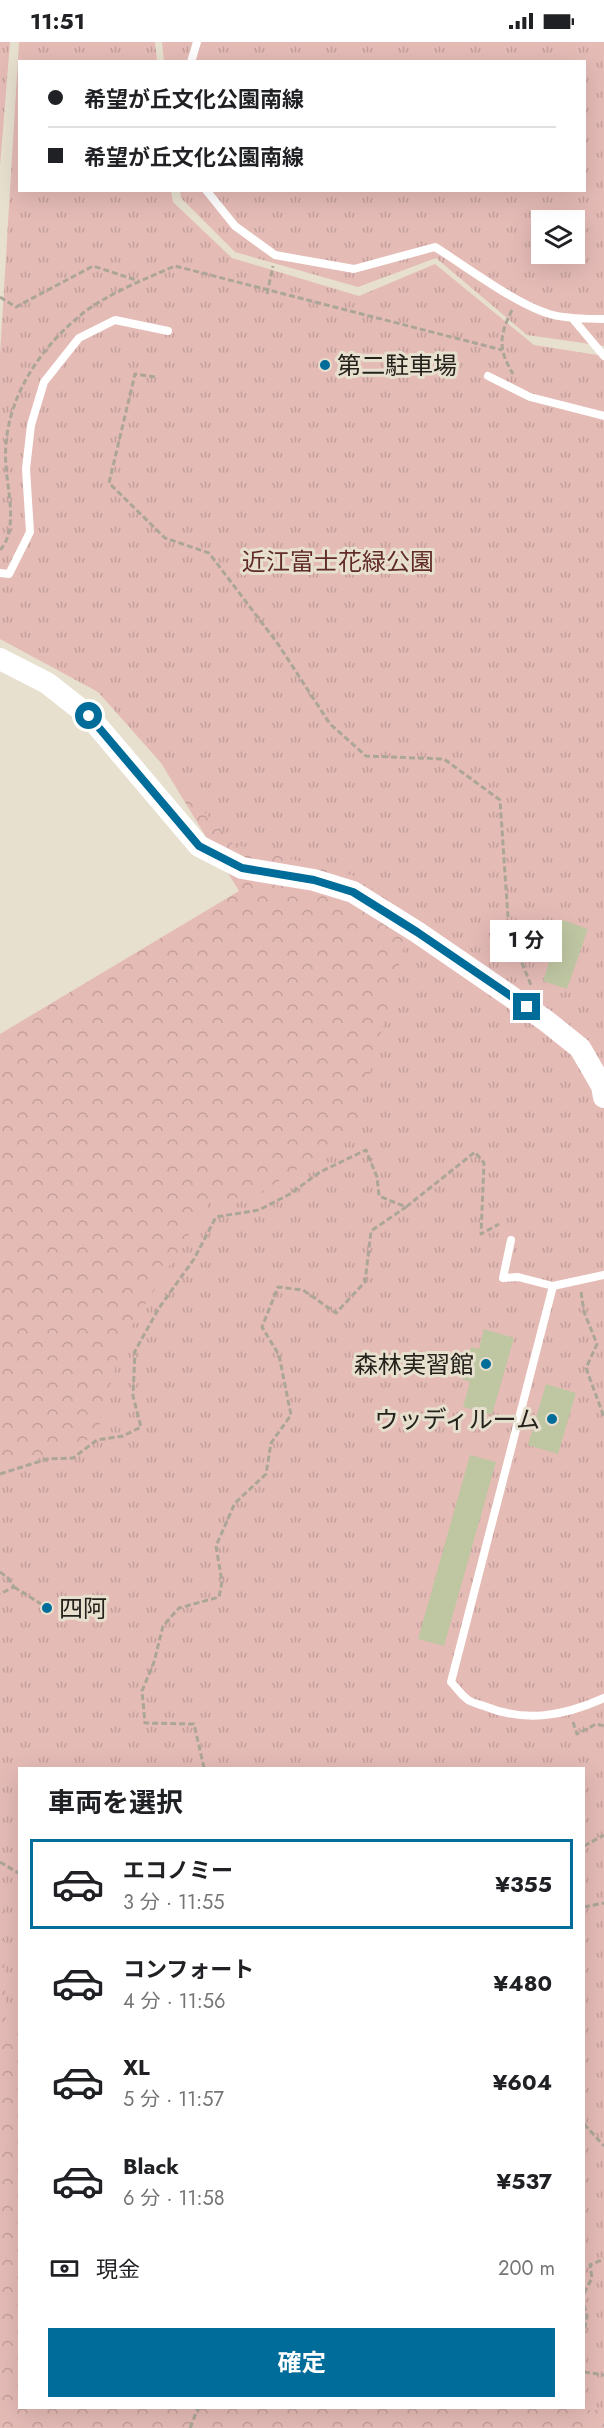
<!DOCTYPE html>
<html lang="ja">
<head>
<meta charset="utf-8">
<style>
	body { margin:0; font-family:Jost,"Noto Sans JP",sans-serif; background:#f2f2f2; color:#202124; height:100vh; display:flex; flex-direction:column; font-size:22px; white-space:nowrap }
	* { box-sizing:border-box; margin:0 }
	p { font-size:20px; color:#757577 }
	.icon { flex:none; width:33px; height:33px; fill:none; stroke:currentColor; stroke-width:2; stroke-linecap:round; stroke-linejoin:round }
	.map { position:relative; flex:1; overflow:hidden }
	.panel { position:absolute; left:18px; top:1725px; width:567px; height:642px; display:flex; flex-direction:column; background:#fff; border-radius:0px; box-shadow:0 6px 24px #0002 }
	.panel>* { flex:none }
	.banner { position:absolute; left:18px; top:18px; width:568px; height:132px; border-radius:0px; box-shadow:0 6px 24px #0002; display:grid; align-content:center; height:132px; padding:0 30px; background:#fff }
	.tools { position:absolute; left:531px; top:168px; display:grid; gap:12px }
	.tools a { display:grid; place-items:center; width:54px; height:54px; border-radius:0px; background:#fff; box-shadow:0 6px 24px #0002; font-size:30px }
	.end { position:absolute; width:27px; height:27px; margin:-14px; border:8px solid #006c99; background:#fff; box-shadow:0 0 0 3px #fff }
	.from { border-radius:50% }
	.bubble { position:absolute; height:42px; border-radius:0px; background:#fff; box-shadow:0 6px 24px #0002; font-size:20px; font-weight:700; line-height:42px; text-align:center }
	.banner b { display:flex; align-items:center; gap:21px; height:57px; font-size:22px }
	.banner b+b { border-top:2px solid #e0e0e0 }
	.banner i { width:15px; height:15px; background:#202124 }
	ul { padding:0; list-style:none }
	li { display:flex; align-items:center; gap:18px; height:90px; margin:0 12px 9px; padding:0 18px; border:3px solid transparent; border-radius:0px }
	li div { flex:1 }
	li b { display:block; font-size:22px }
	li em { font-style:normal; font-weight:700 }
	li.selected { border-color:#006c99 }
	li>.icon { width:54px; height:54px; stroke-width:1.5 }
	h2 { padding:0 30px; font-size:27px; line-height:72px }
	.pay { display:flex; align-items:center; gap:15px; height:66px; padding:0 30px; font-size:22px }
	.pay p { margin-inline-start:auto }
	.cta { display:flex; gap:12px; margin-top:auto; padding:12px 30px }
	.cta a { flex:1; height:69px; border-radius:0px; background:#006c99; color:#fff; font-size:24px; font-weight:700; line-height:69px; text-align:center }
	.status { display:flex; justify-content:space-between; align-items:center; height:42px; padding:0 30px; background:#fff; direction:ltr }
	.status svg { height:16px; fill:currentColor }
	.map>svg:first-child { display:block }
</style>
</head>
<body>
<div class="status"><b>11:51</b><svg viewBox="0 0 49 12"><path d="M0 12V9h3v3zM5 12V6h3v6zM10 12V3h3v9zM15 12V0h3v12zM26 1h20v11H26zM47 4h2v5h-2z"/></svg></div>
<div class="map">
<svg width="604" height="2386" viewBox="0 0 604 2386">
	<defs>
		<pattern id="forest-crowns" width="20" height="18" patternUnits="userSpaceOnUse" patternTransform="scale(1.5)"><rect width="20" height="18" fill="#e5bbb6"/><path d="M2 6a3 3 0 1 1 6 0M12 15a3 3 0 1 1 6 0" fill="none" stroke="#c4a09c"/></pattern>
		<pattern id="park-tufts" width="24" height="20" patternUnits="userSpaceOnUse" patternTransform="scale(1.5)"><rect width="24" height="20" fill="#e5bbb6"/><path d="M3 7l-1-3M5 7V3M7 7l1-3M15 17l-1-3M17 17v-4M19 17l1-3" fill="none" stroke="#c4a09c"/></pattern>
	</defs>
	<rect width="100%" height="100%" fill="#e7e0cf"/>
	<path fill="url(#forest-crowns)" fill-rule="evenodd" d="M459,447L604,1722V2386H0V992L239,849L124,660ZM20,1726H584V2366H20Z"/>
	<path fill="url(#park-tufts)" fill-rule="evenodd" d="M0,0H10L0,124Z
		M19,0H155L157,19L20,20V148L171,149L173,160L232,216L359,254L435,222L534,303L604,314V2368H583L578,2366H584V1726H20L19,1988L6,1981L3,1860L0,1859V1429L96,1395L123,1298L210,1159L255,1154L354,1091L412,875L352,833L233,802L98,650L0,597V313Z
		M162,0H604V304L527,293L436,216L358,245L235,210L181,156L180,149L585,148V20H164ZM542,178H574V212H542Z"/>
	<path fill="#bfc6a2" d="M563,878L588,887L567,947L543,939Z
		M484,1287L514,1296L492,1373L463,1365L470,1340L462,1337L471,1305L479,1307Z
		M546,1342L576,1351L558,1412L528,1403Z
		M470,1413L496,1420L444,1604L418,1597Z"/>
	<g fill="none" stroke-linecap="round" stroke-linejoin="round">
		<path stroke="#aca698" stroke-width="3" stroke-dasharray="6 3" stroke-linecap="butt" d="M267,252L273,224
			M0,255L16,265L93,224L139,239
			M512,268C499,294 498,307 513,332
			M155,335L135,332L109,441L165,496L209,511L278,602L330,682L366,714L444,717L500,758L509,890L531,943
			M0,508C18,489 8,450 6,425C1,364 36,309 82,272C105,253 147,236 175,224L502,308
			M581,1250L584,1270L597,1302L586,1326L604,1375
			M0,1432L47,1417L73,1416L97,1398L123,1394L141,1385L133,1354L135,1309L159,1266L194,1217L216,1175L259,1168L290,1152L320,1130L366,1108L377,1135L379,1154L406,1165L475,1110L484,1121L481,1192L499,1182
			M0,1530L8,1536L14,1545L0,1552
			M14,1545L41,1562
			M573,1680L577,1692L596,1682L604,1684
			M204,1726L194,1682L145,1681L142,1649L154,1620L163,1584L179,1566L219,1555L222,1540L216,1504L235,1461L266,1432L271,1401L291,1373L279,1313L262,1285L278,1245L303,1248L336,1271L365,1240L371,1189L406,1165
			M584,1804L604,1793
			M0,1820L20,1832
			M584,1865L604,1861
			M584,2082L604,2104
			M584,2251L592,2236L590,2223L604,2217
			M584,2263L587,2274L584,2291
			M584,2330L604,2333
			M190,2386L198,2366"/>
		<path stroke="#fff" stroke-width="8" d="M191,20L197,0
			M206,148L235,184L275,213L354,227L435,205C467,225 518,264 553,273C570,277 587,277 604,277
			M573,277L604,314
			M488,334L530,355L604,374
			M0,531L9,532L30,490L26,427L31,383L44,340L79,296L115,278L168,289
			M511,1198L503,1236L518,1235L553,1244
			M604,1233L553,1244L451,1640C456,1645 461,1653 467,1657C471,1661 479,1662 484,1664C526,1681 564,1674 604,1656"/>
		<path stroke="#fff" stroke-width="22" d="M0,617L47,641L89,674L199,804L242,826L314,838L353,850L417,890L545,978L580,1006L602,1044L604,1055"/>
	</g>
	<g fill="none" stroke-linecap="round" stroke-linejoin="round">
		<path stroke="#006c99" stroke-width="8" d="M89,674L199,804L242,826L314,838L353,850L417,890L527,965"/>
	</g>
	<g fill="#006c99" stroke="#e7e0cf" stroke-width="2">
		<circle cx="325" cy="323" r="6"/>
		<circle cx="486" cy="1322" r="6"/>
		<circle cx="552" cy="1377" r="6"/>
		<circle cx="47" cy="1566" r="6"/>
	</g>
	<g text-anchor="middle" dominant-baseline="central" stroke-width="6" stroke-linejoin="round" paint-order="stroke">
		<g font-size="24" fill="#25221c" stroke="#e7e0cf" text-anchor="start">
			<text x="337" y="323">第二駐車場</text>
			<text x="474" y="1322" text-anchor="end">森林実習館</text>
			<text x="540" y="1377" text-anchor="end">ウッディルーム</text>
			<text x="59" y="1566">四阿</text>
		</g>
		<g font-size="24" fill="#612b27" stroke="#e7e0cf">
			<text x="338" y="519">近江富士花緑公園</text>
		</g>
	</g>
</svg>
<div class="tools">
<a><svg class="icon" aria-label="layers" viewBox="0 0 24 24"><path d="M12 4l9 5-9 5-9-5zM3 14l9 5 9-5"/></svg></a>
</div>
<i class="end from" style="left:89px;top:674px"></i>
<i class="end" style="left:527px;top:965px"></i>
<div class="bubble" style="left:490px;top:878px;width:72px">1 分</div>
<div class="banner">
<b><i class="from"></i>希望が丘文化公園南線</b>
<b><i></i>希望が丘文化公園南線</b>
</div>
<section class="panel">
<h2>車両を選択</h2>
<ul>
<li class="selected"><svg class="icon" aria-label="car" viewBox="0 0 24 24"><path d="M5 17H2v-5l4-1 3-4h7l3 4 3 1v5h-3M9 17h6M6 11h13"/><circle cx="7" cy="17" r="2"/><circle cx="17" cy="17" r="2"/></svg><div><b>エコノミー</b><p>3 分 · 11:55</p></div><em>¥355</em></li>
<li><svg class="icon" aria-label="car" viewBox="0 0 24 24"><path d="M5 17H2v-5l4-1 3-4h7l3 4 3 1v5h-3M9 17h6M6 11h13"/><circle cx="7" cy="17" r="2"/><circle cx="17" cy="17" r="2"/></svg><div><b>コンフォート</b><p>4 分 · 11:56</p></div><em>¥480</em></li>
<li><svg class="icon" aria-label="car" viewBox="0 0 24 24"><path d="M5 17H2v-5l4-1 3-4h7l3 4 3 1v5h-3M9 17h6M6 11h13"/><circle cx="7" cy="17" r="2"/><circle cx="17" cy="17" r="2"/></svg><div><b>XL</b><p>5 分 · 11:57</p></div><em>¥604</em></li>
<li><svg class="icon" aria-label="car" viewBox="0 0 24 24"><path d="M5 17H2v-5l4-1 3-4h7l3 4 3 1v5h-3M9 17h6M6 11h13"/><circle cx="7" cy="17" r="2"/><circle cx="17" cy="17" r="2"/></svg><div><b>Black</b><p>6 分 · 11:58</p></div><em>¥537</em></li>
</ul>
<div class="pay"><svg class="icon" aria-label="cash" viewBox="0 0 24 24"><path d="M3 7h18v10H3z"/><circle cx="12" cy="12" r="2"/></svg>現金<p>200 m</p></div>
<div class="cta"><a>確定</a></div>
</section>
</div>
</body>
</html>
